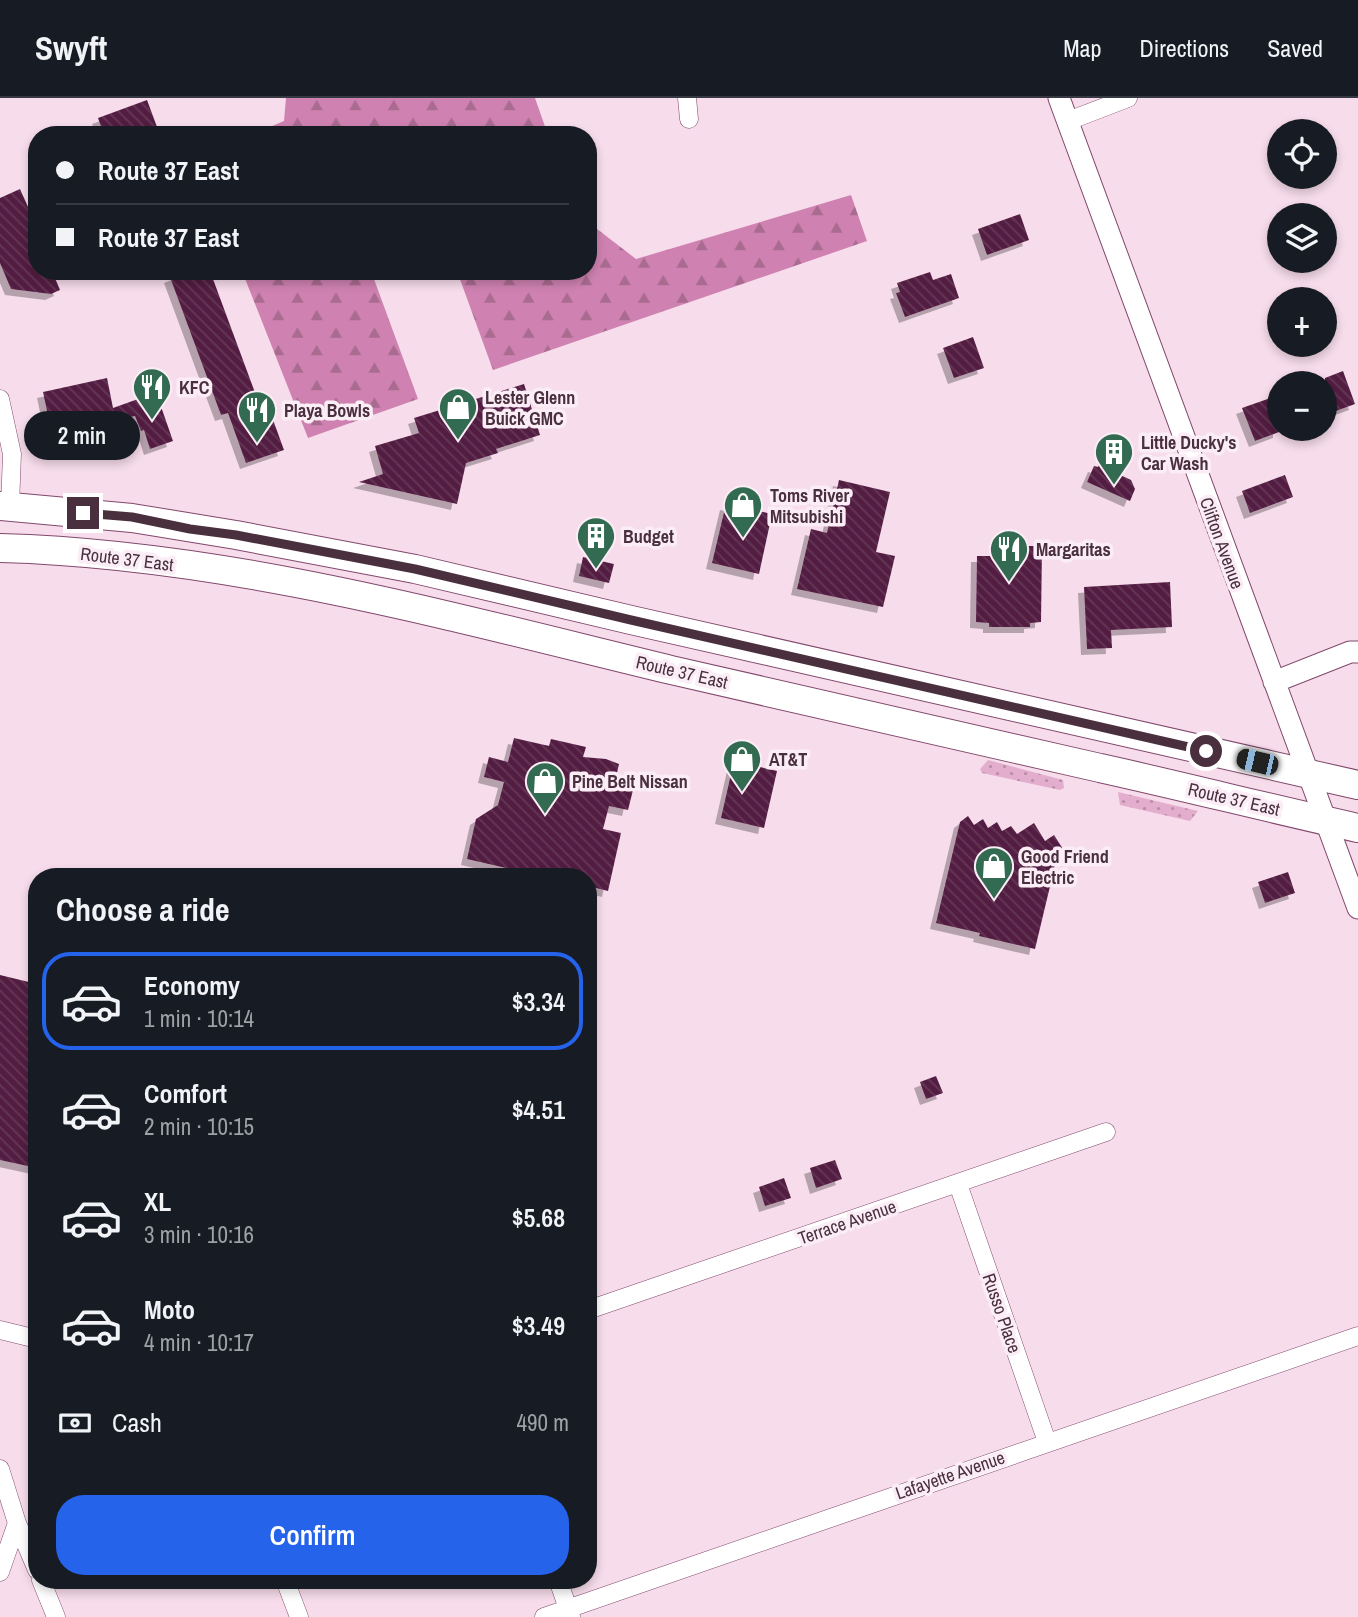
<!DOCTYPE html>
<html lang="en">
<head>
<meta charset="utf-8">
<style>
	body { margin:0; font-family:"Archivo Narrow",sans-serif; background:#242831; color:#f1f3f6; height:100vh; display:flex; flex-direction:column; font-size:26px; white-space:nowrap }
	* { box-sizing:border-box; margin:0 }
	p { font-size:23px; color:#9ea1a6 }
	.icon { flex:none; width:38px; height:38px; fill:none; stroke:currentColor; stroke-width:2; stroke-linecap:round; stroke-linejoin:round }
	.map { position:relative; flex:1; overflow:hidden }
	.side { position:absolute; left:28px; top:770px; width:569px; height:721px; display:flex; flex-direction:column; background:#171b24; border-radius:28px; box-shadow:0 4px 10px #0003 }
	.side>* { flex:none }
	.hud { position:absolute; left:28px; top:28px; width:569px; height:154px; border-radius:28px; box-shadow:0 4px 10px #0003; display:grid; align-content:center; height:154px; padding:0 28px; background:#171b24 }
	.buttons { position:absolute; left:1267px; top:21px; display:grid; gap:14px }
	.buttons a { display:grid; place-items:center; width:70px; height:70px; border-radius:50%; background:#171b24; box-shadow:0 4px 10px #0003; font-size:35px }
	.end { position:absolute; width:32px; height:32px; margin:-16px; border:9px solid #4a303f; background:#fff; box-shadow:0 0 0 4px #fff }
	.from { border-radius:50% }
	.bubble { position:absolute; height:49px; border-radius:24px; background:#171b24; box-shadow:0 4px 10px #0003; font-size:23px; font-weight:600; line-height:49px; text-align:center }
	.car { position:absolute; width:21px; height:42px; margin:-21px -10px; border-radius:9px; box-shadow:0 0 5px 2px #0007; background:linear-gradient(#222 24%,#8ab4d8 0 40%,#222 0 76%,#8ab4d8 0 86%,#222 0) }
	.hud b { display:flex; align-items:center; gap:24px; height:66px; font-size:26px }
	.hud b+b { border-top:2px solid #363941 }
	.hud i { width:18px; height:18px; background:#f1f3f6 }
	ul { padding:0; list-style:none }
	li { display:flex; align-items:center; gap:21px; height:98px; margin:0 14px 10px; padding:0 14px; border:4px solid transparent; border-radius:28px }
	li div { flex:1 }
	li b { display:block; font-size:26px }
	li em { font-style:normal; font-weight:600 }
	li.current { border-color:#2563eb }
	li>.icon { width:63px; height:63px; stroke-width:1.5 }
	h2 { padding:0 28px; font-size:32px; line-height:84px }
	.pay { display:flex; align-items:center; gap:18px; height:77px; padding:0 28px; font-size:26px }
	.pay p { margin-inline-start:auto }
	.cta { display:flex; gap:14px; margin-top:auto; padding:14px 28px }
	.cta a { flex:1; height:80px; border-radius:28px; background:#2563eb; color:#fff; font-size:28px; font-weight:600; line-height:80px; text-align:center }
	header { display:flex; align-items:center; gap:42px; box-sizing:border-box; height:98px; padding:0 35px; background:#171b24; border-bottom:2px solid #363941 }
	header strong { font-size:33px }
	nav { display:flex; gap:38px; margin-inline-start:auto; font-size:24px }
	.map>svg:first-child { display:block }
</style>
</head>
<body>
<header>
<strong>Swyft</strong>
<nav><a>Map</a><a>Directions</a><a>Saved</a></nav>
</header>
<div class="map">
<svg width="1358" height="1519" viewBox="0 0 1358 1519">
	<defs>
		<pattern id="grass-dots" width="8" height="8" patternUnits="userSpaceOnUse" patternTransform="scale(1.75)"><rect width="8" height="8" fill="#e3adcd"/><path d="M2 2h.1M6 6h.1" fill="none" stroke="#ba8da8" stroke-width="1.8" stroke-linecap="round"/></pattern>
		<pattern id="forest-firs" width="22" height="20" patternUnits="userSpaceOnUse" patternTransform="scale(1.75)"><rect width="22" height="20" fill="#cf82b1"/><path d="M5 1l3.5 6h-7zM16 11l3.5 6h-7z" fill="#aa6b91"/></pattern>
		<pattern id="building-back-hatch" width="6" height="6" patternUnits="userSpaceOnUse" patternTransform="scale(1.75)"><rect width="6" height="6" fill="#531f42"/><path d="M-1 5l2 2M0 0l6 6M5-1l2 2" fill="none" stroke="#653756"/></pattern>
		<filter id="shadow"><feDropShadow dx="-6" dy="6" stdDeviation="0" flood-color="#0004"/></filter>
	</defs>
	<rect width="100%" height="100%" fill="#f7dceb"/>
	<path fill="url(#grass-dots)" d="M988,662L1063,682L1064,690L1060,692L982,675L980,671Z
		M1118,694L1198,713L1190,723L1120,707Z"/>
	<path fill="url(#forest-firs)" d="M286,0H535L548,37H251L284,23Z
		M851,97L867,143L493,272L457,173H588V124L636,161Z
		M242,173H371L418,301L308,340Z"/>
	<path fill="url(#building-back-hatch)" filter="url(#shadow)" d="M147,2L160,37H104L98,20Z
		M20,91L37,129V173H52L60,192L51,196L11,191L0,165V100Z
		M1020,116L1029,142L987,157L978,131Z
		M185,173H210L257,300L264,297L284,352L246,365L228,315L221,317L170,179Z
		M930,174L933,182L951,176L959,200L905,219L896,195L900,194L897,185Z
		M973,239L984,270L954,280L943,250Z
		M1343,273L1355,306L1325,317V280Z
		M107,280L113,310L152,296L154,302L158,300L173,343L150,351L144,332L141,333L135,318L52,336L43,294Z
		M524,286L540,337L496,351L498,355L466,365L457,406L359,384L383,376L375,348L419,335L414,320Z
		M1279,297V334L1255,343L1242,310Z
		M1099,367L1131,382L1135,391L1130,403L1087,384L1094,368L1098,369Z
		M1285,377L1293,399L1250,415L1242,393Z
		M839,382L890,394L876,454L895,458L883,509L797,491L811,431L827,435Z
		M726,406L772,416L759,476L712,465Z
		M1004,448H1042L1041,524L1030,525V529H989V525L976,524L977,458H990V453H1004Z
		M583,459L614,466L609,485L579,478Z
		M1170,484L1172,529L1111,532L1112,550L1087,551L1084,489Z
		M514,640L549,648L551,641L586,649L583,659L606,661L619,666L614,688L633,692L628,712L609,708L603,731L621,735L608,793L588,788V779H545L467,761L476,721L498,707L504,684L484,679L489,659L508,664Z
		M734,663L777,673L764,730L721,720Z
		M968,718L974,727L983,721L988,730L997,724L1002,733L1011,728L1017,736L1034,725L1045,743L1054,737L1063,751L1057,754L1054,772L1057,777L1052,780L1035,851L979,838L980,835L936,825L960,724Z
		M1288,774L1295,795L1265,805L1258,784Z
		M0,877L37,886V1070L0,1062Z
		M936,978L943,995L926,1001L920,984Z
		M835,1062L842,1081L816,1090L810,1070Z
		M784,1080L791,1100L765,1108L759,1089Z"/>
	<g fill="none" stroke-linecap="round" stroke-linejoin="round">
		<g stroke="#81486c" stroke-width="19">
			<path id="minor" d="M687,0L689,21
				M1068,23L1128,0
				M0,301L12,356L10,408
				M958,1086L1047,1344
				M588,1212L1106,1034
				M0,1232L37,1241
				M0,1371L17,1425L37,1472
				M0,1474L17,1425
				M41,1482L56,1519
				M285,1482L299,1519
				M558,1482L571,1519
				M544,1519L1358,1238"/>
		</g>
		<g stroke="#81486c" stroke-width="23">
			<path id="tertiary" d="M1059,0L1358,810
				M1274,584L1350,554H1358"/>
		</g>
		<g stroke="#81486c" stroke-width="30">
			<path id="trunk" d="M0,408L132,420L236,437L415,471L631,522L1358,687
				M0,450C227,456 452,519 671,572C814,606 957,638 1100,670C1186,689 1272,711 1358,730"/>
		</g>
		<use href="#minor" stroke="#fff" stroke-width="18"/>
		<use href="#tertiary" stroke="#fff" stroke-width="21"/>
		<use href="#trunk" stroke="#fff" stroke-width="28"/>
	</g>
	<g fill="none" stroke-linecap="round" stroke-linejoin="round">
		<path stroke="#4a303f" stroke-width="9" d="M83,415L132,419L190,431L236,437L415,471L631,522L1206,653"/>
	</g>
	<defs>
		<g id="restaurant-pin" transform="scale(2.0125)"><path d="M0 17L-7.5 6A9.5 9.5 0 1 1 7.5 6Z" fill="#336a52" stroke="#fbedf5"/><path d="M-5-6h1v4h1v-4h1v4h1v-4h1v5L-1.5 .5V6h-2V.5L-5-1ZM5-6V6H3V1.5H1.5Q1.5-4 5-6Z" fill="#fff"/></g>
		<g id="shop-pin" transform="scale(2.0125)"><path d="M0 17L-7.5 6A9.5 9.5 0 1 1 7.5 6Z" fill="#336a52" stroke="#fbedf5"/><path d="M-5-2.5h2.3a2.7 3.5 0 0 1 5.4 0H5L5.5 6h-11ZM-1.5-2.5h3a1.5 2.3 0 0 0-3 0Z" fill="#fff"/></g>
		<g id="building-pin" transform="scale(2.0125)"><path d="M0 17L-7.5 6A9.5 9.5 0 1 1 7.5 6Z" fill="#336a52" stroke="#fbedf5"/><path d="M-4-6H4V6H1V3H-1V6H-4ZM-2.5-4.3h1.7v1.8h-1.7ZM.8-4.3h1.7v1.8H.8ZM-2.5-1h1.7V.8h-1.7ZM.8-1h1.7V.8H.8Z" fill="#fff"/></g>
	</defs>
	<g fill-rule="evenodd">
		<use href="#restaurant-pin" x="152" y="289"/>
		<use href="#shop-pin" x="458" y="309"/>
		<use href="#restaurant-pin" x="257" y="312"/>
		<use href="#building-pin" x="1114" y="354"/>
		<use href="#shop-pin" x="743" y="407"/>
		<use href="#building-pin" x="596" y="438"/>
		<use href="#restaurant-pin" x="1009" y="451"/>
		<use href="#shop-pin" x="742" y="661"/>
		<use href="#shop-pin" x="545" y="683"/>
		<use href="#shop-pin" x="994" y="768"/>
	</g>
	<g text-anchor="middle" dominant-baseline="central" stroke-width="7" stroke-linejoin="round" paint-order="stroke">
		<g font-size="18" font-weight="bold" fill="#4a303f" stroke="#fbedf5" text-anchor="start">
			<text x="179" y="289">KFC</text>
			<text x="485" y="299">Lester Glenn<tspan x="485" dy="21">Buick GMC</tspan></text>
			<text x="284" y="312">Playa Bowls</text>
			<text x="1141" y="344">Little Ducky's<tspan x="1141" dy="21">Car Wash</tspan></text>
			<text x="770" y="397">Toms River<tspan x="770" dy="21">Mitsubishi</tspan></text>
			<text x="623" y="438">Budget</text>
			<text x="1036" y="451">Margaritas</text>
			<text x="769" y="661">AT&amp;T</text>
			<text x="572" y="683">Pine Belt Nissan</text>
			<text x="1021" y="758">Good Friend<tspan x="1021" dy="21">Electric</tspan></text>
		</g>
		<g font-size="18" fill="#4a303f" stroke="#fbedf5">
			<text transform="translate(1222 445) rotate(70)">Clifton Avenue</text>
			<text transform="translate(127 461) rotate(7)">Route 37 East</text>
			<text transform="translate(682 574) rotate(13)">Route 37 East</text>
			<text transform="translate(1234 701) rotate(13)">Route 37 East</text>
			<text transform="translate(847 1124) rotate(-19)">Terrace Avenue</text>
			<text transform="translate(1002 1215) rotate(71)">Russo Place</text>
			<text transform="translate(950 1377) rotate(-19)">Lafayette Avenue</text>
		</g>
	</g>
</svg>
<div class="buttons">
<a><svg class="icon" aria-label="locate" viewBox="0 0 24 24"><circle cx="12" cy="12" r="6"/><path d="M12 2v4M12 18v4M2 12h4M18 12h4"/></svg></a>
<a><svg class="icon" aria-label="layers" viewBox="0 0 24 24"><path d="M12 4l9 5-9 5-9-5zM3 14l9 5 9-5"/></svg></a>
<a>+</a>
<a>−</a>
</div>
<i class="end from" style="left:1206px;top:653px"></i>
<i class="end" style="left:83px;top:415px"></i>
<div class="bubble" style="left:24px;top:313px;width:116px">2 min</div>
<i class="car" style="left:1257px;top:664px;rotate:283deg"></i>
<div class="hud">
<b><i class="from"></i>Route 37 East</b>
<b><i></i>Route 37 East</b>
</div>
<section class="side">
<h2>Choose a ride</h2>
<ul>
<li class="current"><svg class="icon" aria-label="car" viewBox="0 0 24 24"><path d="M5 17H2v-5l4-1 3-4h7l3 4 3 1v5h-3M9 17h6M6 11h13"/><circle cx="7" cy="17" r="2"/><circle cx="17" cy="17" r="2"/></svg><div><b>Economy</b><p>1 min · 10:14</p></div><em>$3.34</em></li>
<li><svg class="icon" aria-label="car" viewBox="0 0 24 24"><path d="M5 17H2v-5l4-1 3-4h7l3 4 3 1v5h-3M9 17h6M6 11h13"/><circle cx="7" cy="17" r="2"/><circle cx="17" cy="17" r="2"/></svg><div><b>Comfort</b><p>2 min · 10:15</p></div><em>$4.51</em></li>
<li><svg class="icon" aria-label="car" viewBox="0 0 24 24"><path d="M5 17H2v-5l4-1 3-4h7l3 4 3 1v5h-3M9 17h6M6 11h13"/><circle cx="7" cy="17" r="2"/><circle cx="17" cy="17" r="2"/></svg><div><b>XL</b><p>3 min · 10:16</p></div><em>$5.68</em></li>
<li><svg class="icon" aria-label="car" viewBox="0 0 24 24"><path d="M5 17H2v-5l4-1 3-4h7l3 4 3 1v5h-3M9 17h6M6 11h13"/><circle cx="7" cy="17" r="2"/><circle cx="17" cy="17" r="2"/></svg><div><b>Moto</b><p>4 min · 10:17</p></div><em>$3.49</em></li>
</ul>
<div class="pay"><svg class="icon" aria-label="cash" viewBox="0 0 24 24"><path d="M3 7h18v10H3z"/><circle cx="12" cy="12" r="2"/></svg>Cash<p>490 m</p></div>
<div class="cta"><a>Confirm</a></div>
</section>
</div>
</body>
</html>
